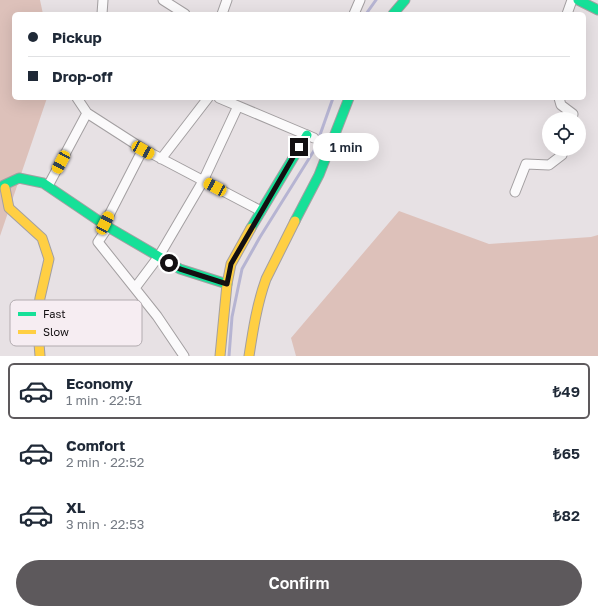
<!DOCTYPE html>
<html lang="en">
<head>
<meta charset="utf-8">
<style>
	body { margin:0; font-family:"Golos Text",sans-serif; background:#f6f6f7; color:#1f2937; height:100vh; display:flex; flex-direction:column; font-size:15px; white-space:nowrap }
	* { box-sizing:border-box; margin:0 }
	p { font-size:13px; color:#747a83 }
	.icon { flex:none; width:22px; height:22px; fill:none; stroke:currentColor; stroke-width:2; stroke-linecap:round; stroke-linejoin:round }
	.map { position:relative; height:356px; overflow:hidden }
	.side { display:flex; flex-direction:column; background:#fff; flex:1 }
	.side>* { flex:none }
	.top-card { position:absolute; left:12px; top:12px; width:574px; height:88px; border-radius:6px; box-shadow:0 4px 16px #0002; display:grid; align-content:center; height:88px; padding:0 16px; background:#fff }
	.fabs { position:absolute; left:542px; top:112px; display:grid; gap:8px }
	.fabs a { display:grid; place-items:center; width:44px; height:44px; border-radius:50%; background:#fff; box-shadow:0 4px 16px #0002; font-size:20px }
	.end { position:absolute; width:18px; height:18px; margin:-9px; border:5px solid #131012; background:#fff; box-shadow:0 0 0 2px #fff }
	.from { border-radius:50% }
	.bubble { position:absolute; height:28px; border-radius:14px; background:#fff; box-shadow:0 4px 16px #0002; font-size:13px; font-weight:600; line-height:28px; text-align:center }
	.car { position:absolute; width:12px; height:24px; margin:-12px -6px; border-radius:5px; box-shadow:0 0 3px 1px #0007; background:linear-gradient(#f5c518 24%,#345 0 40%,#f5c518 0 76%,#345 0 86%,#f5c518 0) }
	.top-card b { display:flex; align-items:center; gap:14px; height:38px; font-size:15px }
	.top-card b+b { border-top:1px solid #e0e1e3 }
	.top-card i { width:10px; height:10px; background:#1f2937 }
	ul { padding:7px 0 0; list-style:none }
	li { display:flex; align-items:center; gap:12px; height:56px; margin:0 8px 6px; padding:0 8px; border:2px solid transparent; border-radius:6px }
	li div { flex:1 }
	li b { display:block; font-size:15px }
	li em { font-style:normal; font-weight:600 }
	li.on { border-color:#5d595c }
	li>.icon { width:36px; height:36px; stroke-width:1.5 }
	.cta { display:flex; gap:8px; margin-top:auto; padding:8px 16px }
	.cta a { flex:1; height:46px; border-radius:24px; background:#5d595c; color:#fff; font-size:16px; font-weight:600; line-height:46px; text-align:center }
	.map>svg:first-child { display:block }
</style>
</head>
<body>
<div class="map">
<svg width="598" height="356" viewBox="0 0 598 356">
	<rect width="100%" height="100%" fill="#e7e1e4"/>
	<path fill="#ddc1ba" d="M0,0H40L43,14H14V98H47L0,236Z
		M399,211L489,244L591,237L598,235V356H296L291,338Z"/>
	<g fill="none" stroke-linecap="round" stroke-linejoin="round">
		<path stroke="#b6b4d2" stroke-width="3" d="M366,14L376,0
			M229,356L232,317L242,269L260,237L315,149L333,98"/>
		<g stroke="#a39fa1" stroke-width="11">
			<path id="street" d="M163,0L185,14
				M102,14L103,0
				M222,14L227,0
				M354,14L360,0
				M567,14L572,0
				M77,98L87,113L143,149L261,211
				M219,98L314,138
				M559,98L561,105L573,114L572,119
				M161,159L208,98
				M48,186L87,113
				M515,192L526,164L549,165L562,155L564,149
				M105,223L143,149
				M108,227L98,242L157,316L184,356
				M135,288L159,256L203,181L238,106"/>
		</g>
		<g stroke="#a39fa1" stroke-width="11">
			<path id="fast" d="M578,0L598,10
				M393,14L405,0
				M5,188L4,185L19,178L43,183L108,227L180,269L227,284
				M295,221L319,175L349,98
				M251,228L307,135"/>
		</g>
		<g stroke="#a39fa1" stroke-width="11">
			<path id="slow" d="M5,188L9,208L42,238L49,259L40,298L37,317L40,356
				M220,356L227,284L231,264L251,228
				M249,356C253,330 257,304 266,279L295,221"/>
		</g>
		<use href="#street" stroke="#fbfafb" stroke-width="9"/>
		<use href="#fast" stroke="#16e098" stroke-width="9"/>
		<use href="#slow" stroke="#ffcf43" stroke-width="9"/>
	</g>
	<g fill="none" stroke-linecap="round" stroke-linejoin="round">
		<path stroke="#131012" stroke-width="5" d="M169,263L180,269L227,284L231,264L299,147"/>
	</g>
	<rect x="10" y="300" width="132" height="46" rx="6" fill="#f6edf2" stroke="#b2abaf" stroke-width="1"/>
	<rect x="18" y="312" width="18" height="4" fill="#16e098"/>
	<rect x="18" y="330" width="18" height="4" fill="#ffcf43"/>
	<g font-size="11" fill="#131012">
		<text x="43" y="318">Fast</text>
		<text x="43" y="336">Slow</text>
	</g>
</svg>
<div class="fabs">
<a><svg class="icon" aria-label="locate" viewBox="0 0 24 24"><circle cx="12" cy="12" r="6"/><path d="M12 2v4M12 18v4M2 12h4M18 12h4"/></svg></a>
</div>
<i class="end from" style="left:169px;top:263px"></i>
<i class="end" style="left:299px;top:147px"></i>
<div class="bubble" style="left:313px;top:133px;width:66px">1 min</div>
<i class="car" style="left:143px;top:150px;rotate:119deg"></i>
<i class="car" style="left:61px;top:162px;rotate:208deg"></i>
<i class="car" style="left:215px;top:187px;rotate:298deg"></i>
<i class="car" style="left:105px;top:223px;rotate:27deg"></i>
<div class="top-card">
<b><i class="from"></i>Pickup</b>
<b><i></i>Drop-off</b>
</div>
</div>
<section class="side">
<ul>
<li class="on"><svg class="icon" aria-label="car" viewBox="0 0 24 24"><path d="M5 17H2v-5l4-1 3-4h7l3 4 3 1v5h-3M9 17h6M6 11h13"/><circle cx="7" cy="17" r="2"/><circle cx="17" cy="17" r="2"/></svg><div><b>Economy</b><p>1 min · 22:51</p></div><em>₺49</em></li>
<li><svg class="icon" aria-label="car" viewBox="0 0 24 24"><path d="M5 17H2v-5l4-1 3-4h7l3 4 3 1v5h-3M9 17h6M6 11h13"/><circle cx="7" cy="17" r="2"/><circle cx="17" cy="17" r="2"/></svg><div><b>Comfort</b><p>2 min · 22:52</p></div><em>₺65</em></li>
<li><svg class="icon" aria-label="car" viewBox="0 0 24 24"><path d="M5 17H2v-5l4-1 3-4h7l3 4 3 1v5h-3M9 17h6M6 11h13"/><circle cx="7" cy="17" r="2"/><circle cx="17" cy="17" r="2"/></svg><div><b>XL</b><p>3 min · 22:53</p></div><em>₺82</em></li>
</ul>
<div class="cta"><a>Confirm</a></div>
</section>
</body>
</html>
